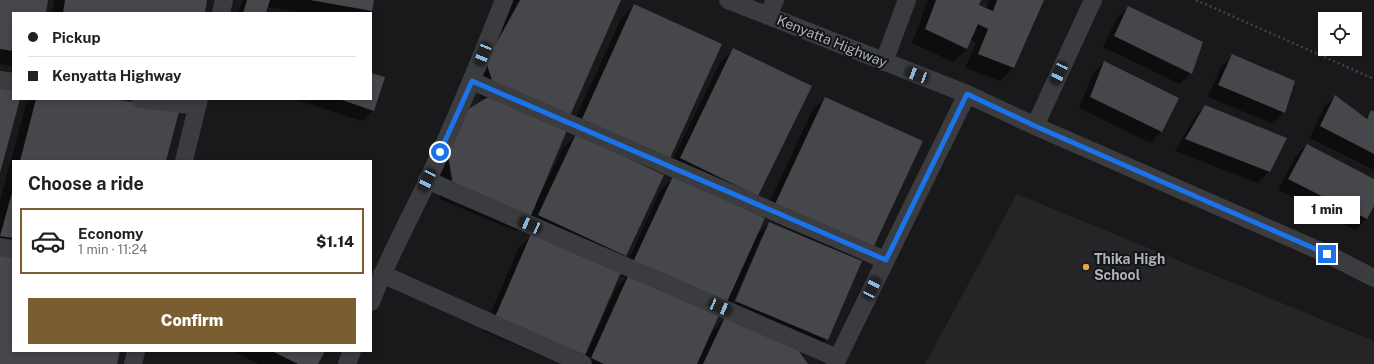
<!DOCTYPE html>
<html lang="en">
<head>
<meta charset="utf-8">
<style>
	body { margin:0; font-family:"Public Sans",sans-serif; background:#f2f2f2; color:#222; height:100vh; display:flex; flex-direction:column; font-size:15px; white-space:nowrap }
	* { box-sizing:border-box; margin:0 }
	p { font-size:13px; color:#767676 }
	.icon { flex:none; width:22px; height:22px; fill:none; stroke:currentColor; stroke-width:2; stroke-linecap:round; stroke-linejoin:round }
	.map { position:relative; flex:1; overflow:hidden }
	.side { position:absolute; left:12px; top:160px; width:360px; height:192px; display:flex; flex-direction:column; background:#fff; border-radius:0px; box-shadow:0 2px 6px #0003 }
	.side>* { flex:none }
	.top-card { position:absolute; left:12px; top:12px; width:360px; height:88px; border-radius:0px; box-shadow:0 2px 6px #0003; display:grid; align-content:center; height:88px; padding:0 16px; background:#fff }
	.tools { position:absolute; left:1318px; top:12px; display:grid; gap:8px }
	.tools a { display:grid; place-items:center; width:44px; height:44px; border-radius:0px; background:#fff; box-shadow:0 2px 6px #0003; font-size:20px }
	.end { position:absolute; width:18px; height:18px; margin:-9px; border:5px solid #1a73e8; background:#fff; box-shadow:0 0 0 2px #fff }
	.from { border-radius:50% }
	.bubble { position:absolute; height:28px; border-radius:0px; background:#fff; box-shadow:0 2px 6px #0003; font-size:13px; font-weight:800; line-height:28px; text-align:center }
	.car { position:absolute; width:12px; height:24px; margin:-12px -6px; border-radius:5px; box-shadow:0 0 3px 1px #0007; background:linear-gradient(#222 24%,#8ab4d8 0 40%,#222 0 76%,#8ab4d8 0 86%,#222 0) }
	.top-card b { display:flex; align-items:center; gap:14px; height:38px; font-size:15px }
	.top-card b+b { border-top:1px solid #e0e0e0 }
	.top-card i { width:10px; height:10px; background:#222 }
	ul { padding:0; list-style:none }
	li { display:flex; align-items:center; gap:12px; height:66px; margin:0 8px 6px; padding:0 8px; border:2px solid transparent; border-radius:0px }
	li div { flex:1 }
	li b { display:block; font-size:15px }
	li em { font-style:normal; font-weight:800 }
	li.selected { border-color:#7b5d32 }
	li>.icon { width:36px; height:36px; stroke-width:1.5 }
	h2 { padding:0 16px; font-size:18px; line-height:48px }
	.button { display:flex; gap:8px; margin-top:auto; padding:8px 16px }
	.button a { flex:1; height:46px; border-radius:0px; background:#7b5d32; color:#fff; font-size:16px; font-weight:800; line-height:46px; text-align:center }
	.map>svg:first-child { display:block }
</style>
</head>
<body>
<div class="map">
<svg width="1374" height="364" viewBox="0 0 1374 364">
	<rect width="100%" height="100%" fill="#19191b"/>
	<path fill="#252528" d="M1017,194L1374,341V364H925Z"/>
	<path fill="#0007" fill-rule="evenodd" d="M0,0H47L45,13H13V66L0,64Z
		M54,0H206L204,13H52Z
		M243,0H373L372,10L369,13H306L267,7L265,13H238Z
		M514,0H618L569,118L541,191H542L563,148L576,135L569,132L621,19L634,5L669,158L655,172L625,255L611,269L619,273L584,355L575,364H561L483,331L518,249L531,236L530,217L516,231L440,199L435,169L484,100L481,99L473,77Z
		M928,0H980L978,5L986,9L989,0H1043L1013,68L1000,81L965,68L976,43L970,40L967,49L953,62L912,43Z
		M1129,7L1191,73L1180,84L1103,47L1117,18Z
		M734,49L811,87L743,210L762,218L812,111L825,98L873,248L859,261L827,339L814,353L775,337L807,364H582L616,288L626,278L621,276L660,191L673,178L667,171L720,63ZM764,218L799,234L798,236L769,223L756,236ZM761,238H763L734,306L732,305ZM727,298L729,299L723,314L727,316L711,332Z
		M1232,56L1284,112L1273,124L1208,97L1221,67Z
		M1104,62L1161,132L1150,143L1079,108L1093,74Z
		M371,74L374,110L362,121L293,99H371Z
		M1335,96L1365,118L1371,112L1374,113V170L1310,138L1324,107Z
		M31,99H102L165,161H13V253L0,251V201L26,104Z
		M1205,107L1269,171L1258,183L1175,151L1194,118Z
		M1307,145L1374,180V204L1366,219L1355,230L1278,190L1296,156Z
		M233,351H324L317,364H258Z"/>
	<path fill="#46474b" d="M0,0H48L46,13H13V51L0,49Z
		M65,0H207L205,13H63Z
		M247,0H270L266,13H243Z
		M310,0H374L372,11Z
		M520,0H621L569,118L494,86L486,62Z
		M936,0H981L979,5L993,11L997,0H1044L1014,68L978,54L988,29L978,24L967,49L925,29Z
		M634,4L722,44L670,158L582,119Z
		M1128,6L1203,42L1192,74L1114,36Z
		M733,48L812,86L758,196L680,158Z
		M1232,54L1295,81L1285,113L1218,85Z
		M1104,61L1179,98L1162,132L1090,97Z
		M371,73L385,77L374,111L339,99H371Z
		M0,82L13,84V99H20L0,173Z
		M1335,95L1367,119L1371,110L1374,112V154L1320,126Z
		M488,97L567,130L530,218L453,186L448,155L467,110Z
		M825,97L923,141L873,248L775,204Z
		M36,99H110L180,108L166,161H20Z
		M1205,105L1287,138L1270,172L1185,139Z
		M576,134L664,175L626,256L538,215Z
		M1307,144L1374,179V206L1367,219L1288,179Z
		M673,176L765,218L726,304L633,262Z
		M13,189V238L0,236Z
		M769,222L862,261L828,340L735,301Z
		M531,234L621,272L585,355L495,317Z
		M0,252L13,254V351H120L117,364H0Z
		M629,274L720,313L697,364H604L591,358Z
		M726,315L796,347L808,364H703Z
		M272,351H325L318,364H298Z"/>
	<g fill="none" stroke-linecap="round" stroke-linejoin="round">
		<path stroke="#404347" stroke-width="2.5" stroke-dasharray="2 3" stroke-linecap="butt" d="M1196,0L1374,79"/>
		<path stroke="#3a3c40" stroke-width="18" d="M728,0L967,94L1035,126L1327,254L1374,278
			M221,13L224,0
			M768,16L775,0
			M884,62L907,0
			M0,80L13,82
			M472,81L885,260
			M141,99L197,106
			M1035,126L1093,0
			M184,161L199,99
			M427,180L837,358
			M0,247L13,249
			M382,274L583,364
			M371,302C387,260 409,220 428,180C455,121 480,61 504,0
			M133,364L136,351
			M347,364L352,351
			M835,364L967,94"/>
	</g>
	<g fill="none" stroke-linecap="round" stroke-linejoin="round">
		<path stroke="#1a73e8" stroke-width="5" d="M440,152L472,81L886,260L967,94L1035,126L1327,254"/>
	</g>
	<circle fill="#e7a545" stroke="#141416" stroke-width="1.5" cx="1086" cy="267" r="4"/>
	<g text-anchor="middle" dominant-baseline="central" stroke-width="4" stroke-linejoin="round" paint-order="stroke">
		<g font-size="14" fill="#acb2ba" stroke="#141416">
			<text transform="translate(832 41) rotate(22)">Kenyatta Highway</text>
		</g>
		<g font-size="14" font-weight="bold" fill="#acb2ba" stroke="#141416" text-anchor="start">
			<text x="1094" y="259">Thika High<tspan x="1094" dy="16">School</tspan></text>
		</g>
	</g>
</svg>
<div class="tools">
<a><svg class="icon" aria-label="locate" viewBox="0 0 24 24"><circle cx="12" cy="12" r="6"/><path d="M12 2v4M12 18v4M2 12h4M18 12h4"/></svg></a>
</div>
<i class="end from" style="left:440px;top:152px"></i>
<i class="end" style="left:1327px;top:254px"></i>
<div class="bubble" style="left:1294px;top:196px;width:66px">1 min</div>
<i class="car" style="left:483px;top:54px;rotate:202deg"></i>
<i class="car" style="left:1059px;top:73px;rotate:205deg"></i>
<i class="car" style="left:917px;top:75px;rotate:291deg"></i>
<i class="car" style="left:427px;top:180px;rotate:206deg"></i>
<i class="car" style="left:530px;top:225px;rotate:294deg"></i>
<i class="car" style="left:872px;top:288px;rotate:26deg"></i>
<i class="car" style="left:720px;top:307px;rotate:113deg"></i>
<div class="top-card">
<b><i class="from"></i>Pickup</b>
<b><i></i>Kenyatta Highway</b>
</div>
<section class="side">
<h2>Choose a ride</h2>
<ul>
<li class="selected"><svg class="icon" aria-label="car" viewBox="0 0 24 24"><path d="M5 17H2v-5l4-1 3-4h7l3 4 3 1v5h-3M9 17h6M6 11h13"/><circle cx="7" cy="17" r="2"/><circle cx="17" cy="17" r="2"/></svg><div><b>Economy</b><p>1 min · 11:24</p></div><em>$1.14</em></li>
</ul>
<div class="button"><a>Confirm</a></div>
</section>
</div>
</body>
</html>
